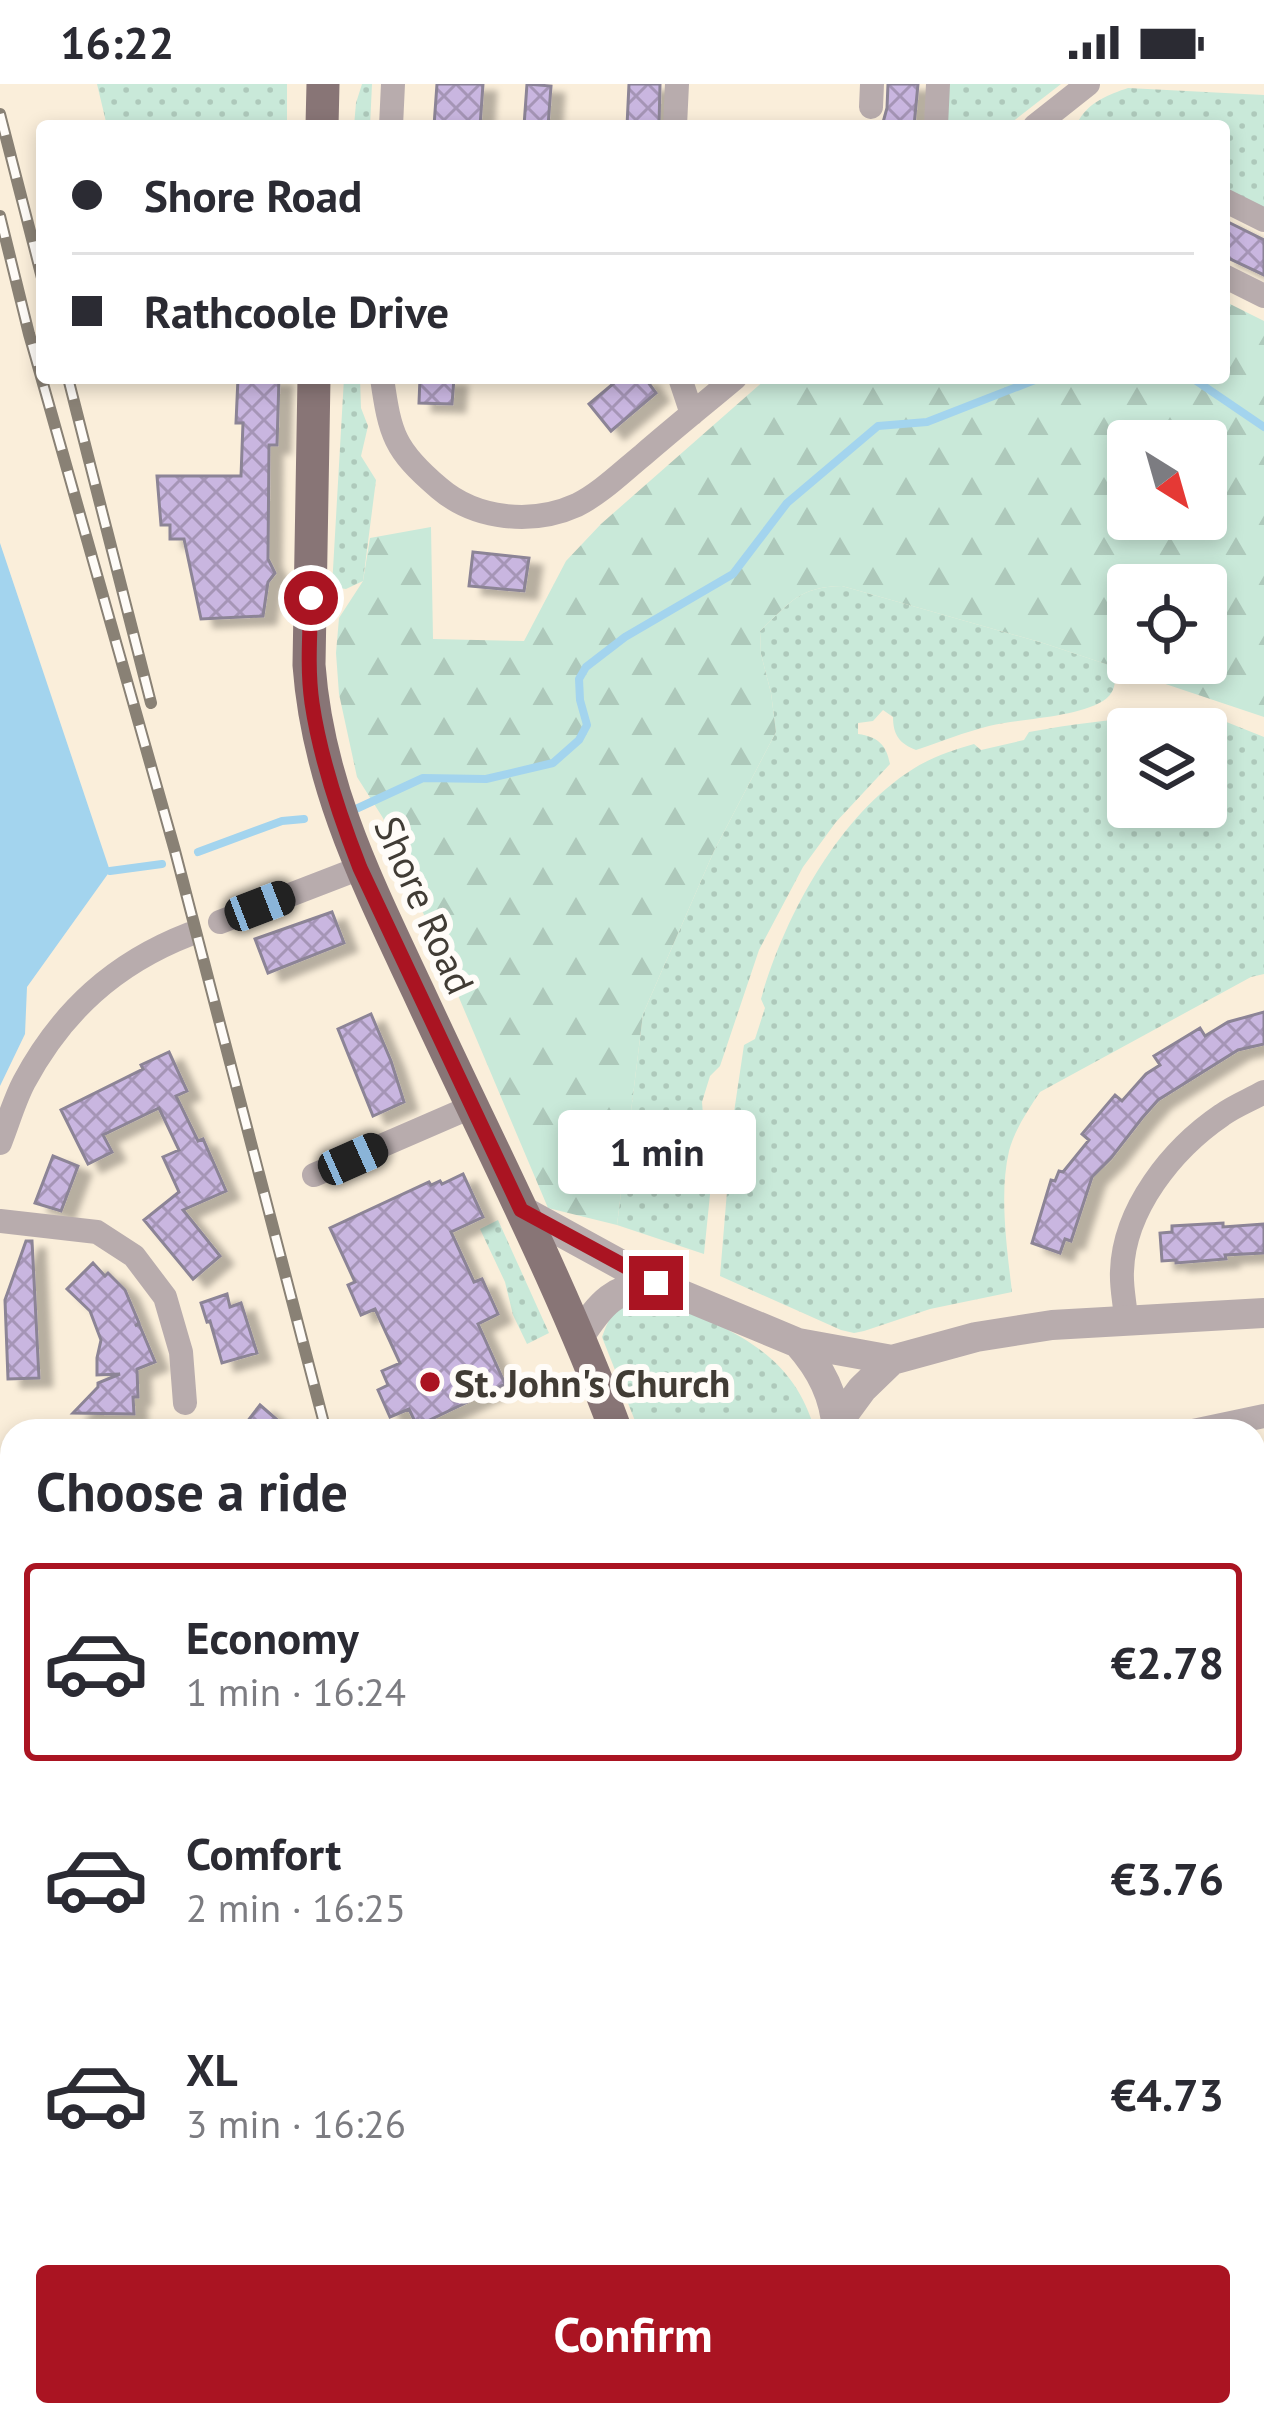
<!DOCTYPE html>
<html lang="en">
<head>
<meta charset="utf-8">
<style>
	body { margin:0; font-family:"PT Sans",sans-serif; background:#f7f7f7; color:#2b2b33; height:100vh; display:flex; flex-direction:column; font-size:45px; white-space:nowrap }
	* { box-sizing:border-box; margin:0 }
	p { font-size:39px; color:#7c7c81 }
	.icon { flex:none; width:66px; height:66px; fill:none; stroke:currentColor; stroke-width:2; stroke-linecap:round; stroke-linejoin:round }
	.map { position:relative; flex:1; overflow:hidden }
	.sheet { position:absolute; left:0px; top:1335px; width:1266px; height:1008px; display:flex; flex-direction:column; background:#fff; border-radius:36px 36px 0 0; box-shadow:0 6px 18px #0003 }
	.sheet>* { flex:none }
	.hud { position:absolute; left:36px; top:36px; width:1194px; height:264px; border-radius:12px; box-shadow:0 6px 18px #0003; display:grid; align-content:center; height:264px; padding:0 36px; background:#fff }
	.needle { width:78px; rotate:143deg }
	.controls { position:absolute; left:1107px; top:336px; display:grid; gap:24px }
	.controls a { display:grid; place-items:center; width:120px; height:120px; border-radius:12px; background:#fff; box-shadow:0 6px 18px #0003; font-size:60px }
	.end { position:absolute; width:54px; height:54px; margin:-27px; border:15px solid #aa1422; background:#fff; box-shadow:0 0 0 6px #fff }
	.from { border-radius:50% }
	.bubble { position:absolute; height:84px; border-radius:12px; background:#fff; box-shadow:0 6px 18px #0003; font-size:39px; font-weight:800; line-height:84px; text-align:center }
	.car { position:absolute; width:36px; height:72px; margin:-36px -18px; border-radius:15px; box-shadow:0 0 9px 3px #0007; background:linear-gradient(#222 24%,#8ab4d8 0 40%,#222 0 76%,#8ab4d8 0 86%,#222 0) }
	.hud b { display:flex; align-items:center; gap:42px; height:114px; font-size:45px }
	.hud b+b { border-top:3px solid #e1e1e2 }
	.hud i { width:30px; height:30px; background:#2b2b33 }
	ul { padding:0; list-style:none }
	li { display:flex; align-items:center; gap:36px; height:198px; margin:0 24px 18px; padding:0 12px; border:6px solid transparent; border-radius:12px }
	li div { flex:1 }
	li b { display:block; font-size:45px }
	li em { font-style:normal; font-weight:800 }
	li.selected { border-color:#aa1422 }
	li>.icon { width:108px; height:108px; stroke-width:1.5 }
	h2 { padding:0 36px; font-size:54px; line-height:144px }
	.primary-button { display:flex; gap:24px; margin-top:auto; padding:24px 36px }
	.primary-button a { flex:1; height:138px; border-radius:12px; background:#aa1422; color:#fff; font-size:48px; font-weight:800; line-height:138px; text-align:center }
	.status { display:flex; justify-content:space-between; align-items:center; height:84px; padding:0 60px; background:#fff; direction:ltr }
	.status svg { height:33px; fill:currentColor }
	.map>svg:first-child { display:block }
</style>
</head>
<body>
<div class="status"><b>16:22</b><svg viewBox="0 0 49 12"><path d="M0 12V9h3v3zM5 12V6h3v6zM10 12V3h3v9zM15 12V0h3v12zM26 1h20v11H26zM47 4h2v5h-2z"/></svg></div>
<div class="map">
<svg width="1264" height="2343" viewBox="0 0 1264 2343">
	<defs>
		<pattern id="grass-dots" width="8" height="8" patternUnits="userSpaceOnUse" patternTransform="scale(3)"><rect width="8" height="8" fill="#c9e9d9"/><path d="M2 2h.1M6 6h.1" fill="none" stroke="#aec9bb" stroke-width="1.8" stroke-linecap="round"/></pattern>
		<pattern id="forest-firs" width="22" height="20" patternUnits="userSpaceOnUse" patternTransform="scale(3)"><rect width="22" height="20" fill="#c9e9d9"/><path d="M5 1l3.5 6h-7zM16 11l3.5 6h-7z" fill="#aec9bb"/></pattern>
		<pattern id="building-cross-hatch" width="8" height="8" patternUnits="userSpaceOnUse" patternTransform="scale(3)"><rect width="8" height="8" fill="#c9b6e0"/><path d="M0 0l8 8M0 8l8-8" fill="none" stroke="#a595b6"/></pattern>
		<filter id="shadow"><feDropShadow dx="13" dy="8" stdDeviation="3" flood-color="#0004"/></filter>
	</defs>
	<rect width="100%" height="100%" fill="#faeeda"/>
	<path fill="url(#grass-dots)" fill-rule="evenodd" d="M97,0H287V42H107Z
		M362,0H372L370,42H354L356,19Z
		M946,0H1061L1007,42H944Z
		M1128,4L1264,11V126L1224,114V42H1091L1079,36C1089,18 1110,10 1128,4Z
		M344,294H360L361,324L368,342L361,372L376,396L363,497L346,505L332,503Z
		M842,502L1043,559L1115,583C1116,596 1116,609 1103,617C1074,634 1023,634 989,642C965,648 940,658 916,666C900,660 893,651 893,633L883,626L873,637L858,639V650C878,653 886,660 890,680L836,738L803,783L759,866L720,982L710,992L702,1018L704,1044L715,1061L704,1170L617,1141L643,930L714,767L776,648L771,609L761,570L760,547C790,519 798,503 842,502Z
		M1158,632L1219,635L1264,653V890L1251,893L1040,1008C1028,1026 1015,1045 1009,1067C999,1110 1007,1165 1012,1208L930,1225L864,1247L854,1249L841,1246L720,1192L733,1035L744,961L755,955L765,924L761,915C784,833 839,731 913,685C932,673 953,666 974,660L981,666L1024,656L1029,648C1072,640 1114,635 1158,632ZM1128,645H1206V723H1128Z
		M498,1136L549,1249L527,1260L513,1231L505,1198L480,1145Z
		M652,1212C723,1243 792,1263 815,1347H639L602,1253C613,1223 620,1216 652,1212Z
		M1079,2331H1120L1138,2343H1086Z"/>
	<path fill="url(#forest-firs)" fill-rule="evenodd" d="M1224,217L1264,237V633L1043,559L842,502C798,503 790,519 760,547L761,570L771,609L776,648L714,767L643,930L617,1141L548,1124L383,734L357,693L339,610L336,569L339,534L363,497L370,454L431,443L433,555L524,557L566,477L601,440L767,294H1224ZM1128,357H1206V435H1128ZM1128,501H1206V579H1128Z"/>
	<path fill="#a3d4ee" d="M0,459L110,787L27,903L25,950L0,1002Z"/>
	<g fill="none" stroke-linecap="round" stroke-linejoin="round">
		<path stroke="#a3d4ee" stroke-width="8" d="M1192,294L1264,343
			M358,724L423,694L486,695L553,679L579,656L587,641L580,616L579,595L586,583L625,553L733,490L787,419L878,342L927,338L1040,294
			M198,768L282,737L304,735
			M110,787L162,780"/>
	</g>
	<path fill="url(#building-cross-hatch)" stroke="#8c8496" stroke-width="3" filter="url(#shadow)" d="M437,0H483L480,42H434Z
		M527,0L551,2L548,42H524Z
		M629,0H660L659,42H627Z
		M888,0H918L914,42H882L887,24Z
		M1224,136L1264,156V191L1224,172Z
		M238,294H279L277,361H269L268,475L275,489L268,498L263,532L201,535L184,455H170V441H161L157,392H241L243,339H236Z
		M420,294H454L452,320L419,319Z
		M620,294H645L656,309L611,347L589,320Z
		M473,468L529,474L524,507L469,502Z
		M332,828L344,859L268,889L255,855Z
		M1264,928V960L1238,966L1158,1016L1142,1034L1111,1074L1092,1093L1071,1157L1065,1155L1060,1169L1032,1159L1051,1096L1055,1097L1059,1087L1063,1088L1089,1056L1082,1050L1115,1011L1122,1017L1146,990L1160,981L1154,972L1200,944L1205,952L1228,938Z
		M371,930L391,977L404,1018L373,1032L338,945Z
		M169,968L187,1007L176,1012L198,1057L203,1055L226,1107L183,1126L220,1172L193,1195L144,1136L179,1108L163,1073L179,1066L159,1024L103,1051L112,1068L88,1080L61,1026L143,985L141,981Z
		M53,1072L78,1082L61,1127L35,1119Z
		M463,1090L483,1133L451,1148L474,1198L482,1195L498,1230L478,1240L505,1300L417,1342L409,1325L390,1333L378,1306L388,1301L382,1287L400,1279L375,1225L361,1231L348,1201L355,1198L330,1144L429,1098L431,1101L440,1097L442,1100Z
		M1223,1139V1143L1264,1140V1169L1225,1171L1226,1175L1176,1179V1176L1162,1177L1160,1149L1172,1148V1142Z
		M26,1157H32L39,1294L8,1295L5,1216Z
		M93,1179L105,1192L108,1189L125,1206L139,1239L135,1242L139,1240L155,1278L137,1285L138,1313H133L134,1330L73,1329L98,1303V1299L120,1290L97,1291V1274L101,1256L90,1227L67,1205Z
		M227,1210L230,1223L241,1219L257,1269L222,1279L210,1237L207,1238L201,1219Z
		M260,1321L290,1347H240Z"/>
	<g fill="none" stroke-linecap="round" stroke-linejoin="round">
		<path stroke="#b8acad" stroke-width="24" d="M871,23L872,0
			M391,42L393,0
			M675,42L677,0
			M936,42L938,0
			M1035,42L1088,0
			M1224,116L1264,136
			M1224,192L1264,212
			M382,294C390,350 394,366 439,404C476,436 533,441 577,421C601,409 622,388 643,371C673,345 704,320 735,294
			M680,294L692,330
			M220,838L360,784
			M0,1059C8,1039 14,1017 24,998C62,927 115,879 190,850
			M314,1091L471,1023
			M0,1137L97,1148L134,1172L165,1213L181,1268L185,1319
			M1126,1235C1125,1219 1121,1203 1122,1187C1124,1125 1172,1065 1222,1031C1234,1022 1250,1016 1264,1008
			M1193,1347L1264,1332
			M0,1448L12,1500
			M1254,1573L1264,1571
			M1254,1737L1264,1736
			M316,2343L318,2331"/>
		<path stroke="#b8acad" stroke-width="30" d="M521,1126L656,1200L798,1259L892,1276L976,1253L1052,1241L1264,1229
			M579,1253C601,1219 614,1203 656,1200
			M798,1259C821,1285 835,1312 837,1347
			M837,1339L862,1305L892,1276"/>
		<path stroke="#9c8c8d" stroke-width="33" d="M1166,2331L1186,2343"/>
		<path stroke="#887576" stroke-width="33" d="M322,42L323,0
			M314,294L309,581C318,702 368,800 418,907C485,1053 560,1196 616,1347
			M1044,2331L1049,2343"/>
		<g stroke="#898175" stroke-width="12">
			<path id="rail" d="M0,30L42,194
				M0,132L29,250L175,767L326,1347
				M68,294L151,619
				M657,2331L661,2343"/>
		</g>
		<use href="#rail" stroke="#fffcf8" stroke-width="8" stroke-dasharray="22" stroke-linecap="butt"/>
	</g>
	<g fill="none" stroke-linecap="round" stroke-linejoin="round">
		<path stroke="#aa1422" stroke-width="15" d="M311,514C310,549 307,584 312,619C320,673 340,733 360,784L521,1126L656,1199"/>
	</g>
	<circle fill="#aa1422" stroke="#fffcf8" stroke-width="4.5" cx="430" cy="1298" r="12"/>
	<g text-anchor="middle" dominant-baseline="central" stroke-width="12" stroke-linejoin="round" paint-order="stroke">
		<g font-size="39" fill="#413c35" stroke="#fffcf8">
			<text transform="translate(425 821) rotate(66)">Shore Road</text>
		</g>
		<g font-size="39" font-weight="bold" fill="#413c35" stroke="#fffcf8" text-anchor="start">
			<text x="454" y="1298">St. John's Church</text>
		</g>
	</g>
</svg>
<div class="controls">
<a><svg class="needle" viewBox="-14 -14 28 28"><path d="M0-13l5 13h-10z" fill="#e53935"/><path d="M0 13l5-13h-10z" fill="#7c7c81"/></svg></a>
<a><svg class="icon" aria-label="locate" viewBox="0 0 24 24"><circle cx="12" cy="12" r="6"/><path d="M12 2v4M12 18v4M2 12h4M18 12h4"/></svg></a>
<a><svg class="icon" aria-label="layers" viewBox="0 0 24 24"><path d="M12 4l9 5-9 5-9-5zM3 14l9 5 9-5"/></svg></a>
</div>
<i class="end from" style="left:311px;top:514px"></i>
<i class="end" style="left:656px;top:1199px"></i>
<div class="bubble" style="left:558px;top:1026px;width:198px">1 min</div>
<i class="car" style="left:260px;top:822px;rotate:69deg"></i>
<i class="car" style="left:353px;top:1075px;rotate:66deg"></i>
<div class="hud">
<b><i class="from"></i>Shore Road</b>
<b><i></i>Rathcoole Drive</b>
</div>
<section class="sheet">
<h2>Choose a ride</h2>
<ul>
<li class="selected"><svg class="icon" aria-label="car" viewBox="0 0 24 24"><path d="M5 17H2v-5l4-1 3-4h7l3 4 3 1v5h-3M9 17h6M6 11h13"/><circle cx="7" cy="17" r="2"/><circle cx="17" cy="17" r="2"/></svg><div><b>Economy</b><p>1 min · 16:24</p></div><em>€2.78</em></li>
<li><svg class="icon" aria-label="car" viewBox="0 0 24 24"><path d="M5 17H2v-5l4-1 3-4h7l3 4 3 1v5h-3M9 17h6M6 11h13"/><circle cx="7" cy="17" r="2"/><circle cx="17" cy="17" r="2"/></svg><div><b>Comfort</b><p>2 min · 16:25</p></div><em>€3.76</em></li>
<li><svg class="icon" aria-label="car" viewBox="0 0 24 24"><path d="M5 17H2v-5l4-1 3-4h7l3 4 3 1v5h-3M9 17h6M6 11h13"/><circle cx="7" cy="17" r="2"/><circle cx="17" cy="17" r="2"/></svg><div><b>XL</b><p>3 min · 16:26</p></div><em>€4.73</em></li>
</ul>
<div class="primary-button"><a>Confirm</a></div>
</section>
</div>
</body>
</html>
